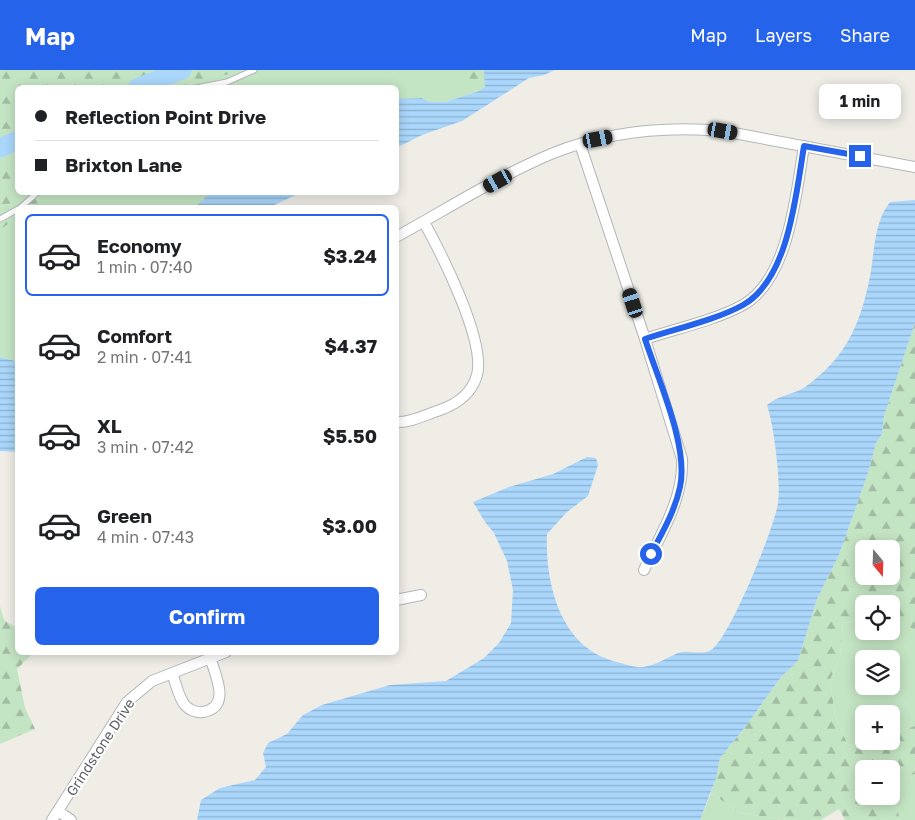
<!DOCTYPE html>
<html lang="en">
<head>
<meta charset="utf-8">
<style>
	body { margin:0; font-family:"Golos Text",sans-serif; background:#f2f2f2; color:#202124; height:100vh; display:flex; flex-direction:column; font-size:19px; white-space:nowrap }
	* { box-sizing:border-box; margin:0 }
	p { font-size:16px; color:#757577 }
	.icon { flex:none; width:28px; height:28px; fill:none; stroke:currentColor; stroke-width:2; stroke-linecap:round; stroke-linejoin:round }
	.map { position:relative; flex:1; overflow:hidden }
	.details { position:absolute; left:15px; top:135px; width:384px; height:450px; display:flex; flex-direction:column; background:#fff; border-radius:8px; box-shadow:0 2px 12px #0003 }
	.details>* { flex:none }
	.hud { position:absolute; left:15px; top:15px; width:384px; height:110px; border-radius:8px; box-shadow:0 2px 12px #0003; display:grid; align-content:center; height:110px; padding:0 20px; background:#fff }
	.needle { width:32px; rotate:161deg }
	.fabs { position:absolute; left:855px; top:470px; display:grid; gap:10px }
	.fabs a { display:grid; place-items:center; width:45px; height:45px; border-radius:8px; background:#fff; box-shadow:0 2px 12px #0003; font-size:25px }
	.end { position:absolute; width:22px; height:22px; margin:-11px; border:6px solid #2563eb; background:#fff; box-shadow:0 0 0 2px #fff }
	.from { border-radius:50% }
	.bubble { position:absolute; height:35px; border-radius:8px; background:#fff; box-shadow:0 2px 12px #0003; font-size:16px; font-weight:700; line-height:35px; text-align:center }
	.car { position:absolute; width:15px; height:30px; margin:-15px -8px; border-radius:6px; box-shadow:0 0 4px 1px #0007; background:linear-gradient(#222 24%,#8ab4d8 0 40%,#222 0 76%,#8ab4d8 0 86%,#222 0) }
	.hud b { display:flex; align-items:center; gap:18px; height:48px; font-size:19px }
	.hud b+b { border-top:1px solid #e0e0e0 }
	.hud i { width:12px; height:12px; background:#202124 }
	ul { padding:9px 0 0; list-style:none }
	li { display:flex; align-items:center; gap:15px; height:82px; margin:0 10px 8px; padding:0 10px; border:2px solid transparent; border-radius:8px }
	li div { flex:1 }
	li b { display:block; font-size:19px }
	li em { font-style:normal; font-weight:700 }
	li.selected { border-color:#2563eb }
	li>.icon { width:45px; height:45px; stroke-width:1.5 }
	.button { display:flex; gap:10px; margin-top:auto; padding:10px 20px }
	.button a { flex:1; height:58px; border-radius:8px; background:#2563eb; color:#fff; font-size:20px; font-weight:700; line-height:58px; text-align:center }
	header { display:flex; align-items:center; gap:30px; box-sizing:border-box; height:70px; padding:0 25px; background:#2563eb; color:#fff }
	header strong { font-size:24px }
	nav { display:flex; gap:28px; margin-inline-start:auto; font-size:18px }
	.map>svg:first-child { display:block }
</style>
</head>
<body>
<header>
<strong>Map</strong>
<nav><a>Map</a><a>Layers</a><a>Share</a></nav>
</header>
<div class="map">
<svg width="915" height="750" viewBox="0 0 915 750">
	<defs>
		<pattern id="forest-firs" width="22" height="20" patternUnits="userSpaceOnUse" patternTransform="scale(1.25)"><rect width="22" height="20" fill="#c4e5c4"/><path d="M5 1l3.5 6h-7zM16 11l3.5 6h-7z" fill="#a2bda3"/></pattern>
		<pattern id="water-rules" width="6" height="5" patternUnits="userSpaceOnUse" patternTransform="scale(1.25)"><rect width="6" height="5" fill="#aad7fb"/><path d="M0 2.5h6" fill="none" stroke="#8eb2cf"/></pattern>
	</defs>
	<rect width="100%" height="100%" fill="#efede6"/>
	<path fill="#c4e5c4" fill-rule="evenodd" d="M0,0H484L486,17L479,21L445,32H430L422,28L396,29V18H18V122L210,123L195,137L18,138L17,297L15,291L0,287Z
		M864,549V561H891V552L915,559V656L891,665V644H864V671H878L864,678L848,675L835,646L830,610L840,587L843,553ZM864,589H891V616H864Z
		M915,704V750H900L892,719L904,708Z
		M711,723L740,743L789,750H700Z"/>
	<path fill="url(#forest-firs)" fill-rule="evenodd" d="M0,0H242L185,17L18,18V122L53,123L32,137L18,138L17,147L0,160Z
		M457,0H484L485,11L471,12L461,8Z
		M915,253V559L891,552V534H864V549L843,553L840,587L830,610L835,646L848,675L864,678L878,671H891V665L915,656V704L904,708L892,719L900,750H845L839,739L821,750H789L740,743L711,723L720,688L746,656L781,607L798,591L817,529L839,485L868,403L876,373L882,364L884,346ZM864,479H891V506H864ZM864,699H891V726H864Z
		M0,536L4,550L17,558L18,582L33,583L17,599L25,638L35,659L0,674Z"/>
	<path fill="url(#water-rules)" d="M484,0H555L544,5L529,8L462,51L422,65L396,78V29L422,28L430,32H445L479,21L485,17Z
		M210,123V122L300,123L270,137H195Z
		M915,130V253L884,346L882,364L876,373L868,403L839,485L817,529L798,591L781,607L746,656L720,688L716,708L700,750H197L201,730L220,718L255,710L266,697L263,683L268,673L287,664L303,645L322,635L390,615L446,611L484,588L499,573L511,553L513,520L507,491L494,463L485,452L473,432L509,417L553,404L587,387L596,388L598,395L588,426L567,442L547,464C545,515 561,579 617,592C625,594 635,598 643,597C657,595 666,588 678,583C688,579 701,586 711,580C729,570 775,456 778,433C781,411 774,356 767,335C778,326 790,325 802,319C816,310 834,293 843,279C856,260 863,238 868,216C875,189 872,154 890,132Z
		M0,287L15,291L17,297V382L0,381Z"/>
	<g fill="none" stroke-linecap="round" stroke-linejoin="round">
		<path stroke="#aad7fb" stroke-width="19" d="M137,18L182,0
			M0,78L18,70"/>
		<g stroke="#b3b6ba" stroke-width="7">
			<path id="lane" d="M196,18L227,12L254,0
				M20,138L38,122
				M0,149L18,139"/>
		</g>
		<g stroke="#b3b6ba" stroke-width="12">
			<path id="street" d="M580,74L645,269L682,389C684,429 660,465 644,500
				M396,167C447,139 497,107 551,84C605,62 665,56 723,61L915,97
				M645,269C675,259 716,250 743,235C789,209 796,124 804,76
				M396,352C411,353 427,344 440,340C457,334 472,323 477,305C486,271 441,183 424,152
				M396,530L421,525
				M172,603C176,613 178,627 185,635C189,640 197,643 203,642C231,637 216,607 211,590
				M58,741L71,750
				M52,750L127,632L152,611L226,582"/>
		</g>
		<use href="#lane" stroke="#fff" stroke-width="5"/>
		<use href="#street" stroke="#fff" stroke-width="10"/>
	</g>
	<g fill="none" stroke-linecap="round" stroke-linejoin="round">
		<path stroke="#2563eb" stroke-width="6" d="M651,484C662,463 675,441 680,417C689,377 658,309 645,269C675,259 716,250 743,235C789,209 796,124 804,76L860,86"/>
	</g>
	<g text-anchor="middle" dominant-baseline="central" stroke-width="4" stroke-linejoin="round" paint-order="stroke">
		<g font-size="14" fill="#5d6166" stroke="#fff">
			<text transform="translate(100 677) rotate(-57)">Grindstone Drive</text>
		</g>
	</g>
</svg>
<div class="fabs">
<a><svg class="needle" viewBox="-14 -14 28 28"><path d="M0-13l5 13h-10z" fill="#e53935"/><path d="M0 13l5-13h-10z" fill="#757577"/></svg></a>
<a><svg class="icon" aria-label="locate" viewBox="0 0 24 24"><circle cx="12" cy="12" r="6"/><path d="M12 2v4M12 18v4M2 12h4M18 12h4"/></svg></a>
<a><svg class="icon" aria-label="layers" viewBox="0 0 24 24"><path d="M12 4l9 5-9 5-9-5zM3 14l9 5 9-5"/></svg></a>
<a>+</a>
<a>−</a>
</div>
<i class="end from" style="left:651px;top:484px"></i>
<i class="end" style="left:860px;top:86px"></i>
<div class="bubble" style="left:819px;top:14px;width:82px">1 min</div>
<i class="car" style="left:723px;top:61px;rotate:100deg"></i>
<i class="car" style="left:598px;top:69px;rotate:79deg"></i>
<i class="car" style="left:498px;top:111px;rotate:241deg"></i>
<i class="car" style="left:633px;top:233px;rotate:342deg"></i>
<div class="hud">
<b><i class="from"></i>Reflection Point Drive</b>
<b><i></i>Brixton Lane</b>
</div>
<section class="details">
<ul>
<li class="selected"><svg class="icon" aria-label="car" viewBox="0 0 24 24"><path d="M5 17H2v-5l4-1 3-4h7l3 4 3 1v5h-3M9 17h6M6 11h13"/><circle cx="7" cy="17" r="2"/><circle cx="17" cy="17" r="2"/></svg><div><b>Economy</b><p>1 min · 07:40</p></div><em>$3.24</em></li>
<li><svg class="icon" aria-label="car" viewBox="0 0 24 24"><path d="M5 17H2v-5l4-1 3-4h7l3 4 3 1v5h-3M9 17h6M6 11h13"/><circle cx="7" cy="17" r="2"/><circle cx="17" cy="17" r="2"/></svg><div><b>Comfort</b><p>2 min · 07:41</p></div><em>$4.37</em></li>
<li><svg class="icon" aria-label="car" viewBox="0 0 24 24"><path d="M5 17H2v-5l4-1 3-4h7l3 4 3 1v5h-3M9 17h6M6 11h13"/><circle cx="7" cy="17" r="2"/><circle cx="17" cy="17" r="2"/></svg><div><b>XL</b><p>3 min · 07:42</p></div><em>$5.50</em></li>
<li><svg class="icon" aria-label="car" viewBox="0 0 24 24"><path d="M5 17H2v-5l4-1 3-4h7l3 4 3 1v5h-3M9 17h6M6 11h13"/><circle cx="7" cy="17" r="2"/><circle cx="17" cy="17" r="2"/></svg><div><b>Green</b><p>4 min · 07:43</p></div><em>$3.00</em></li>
</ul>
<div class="button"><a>Confirm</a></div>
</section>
</div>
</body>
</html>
